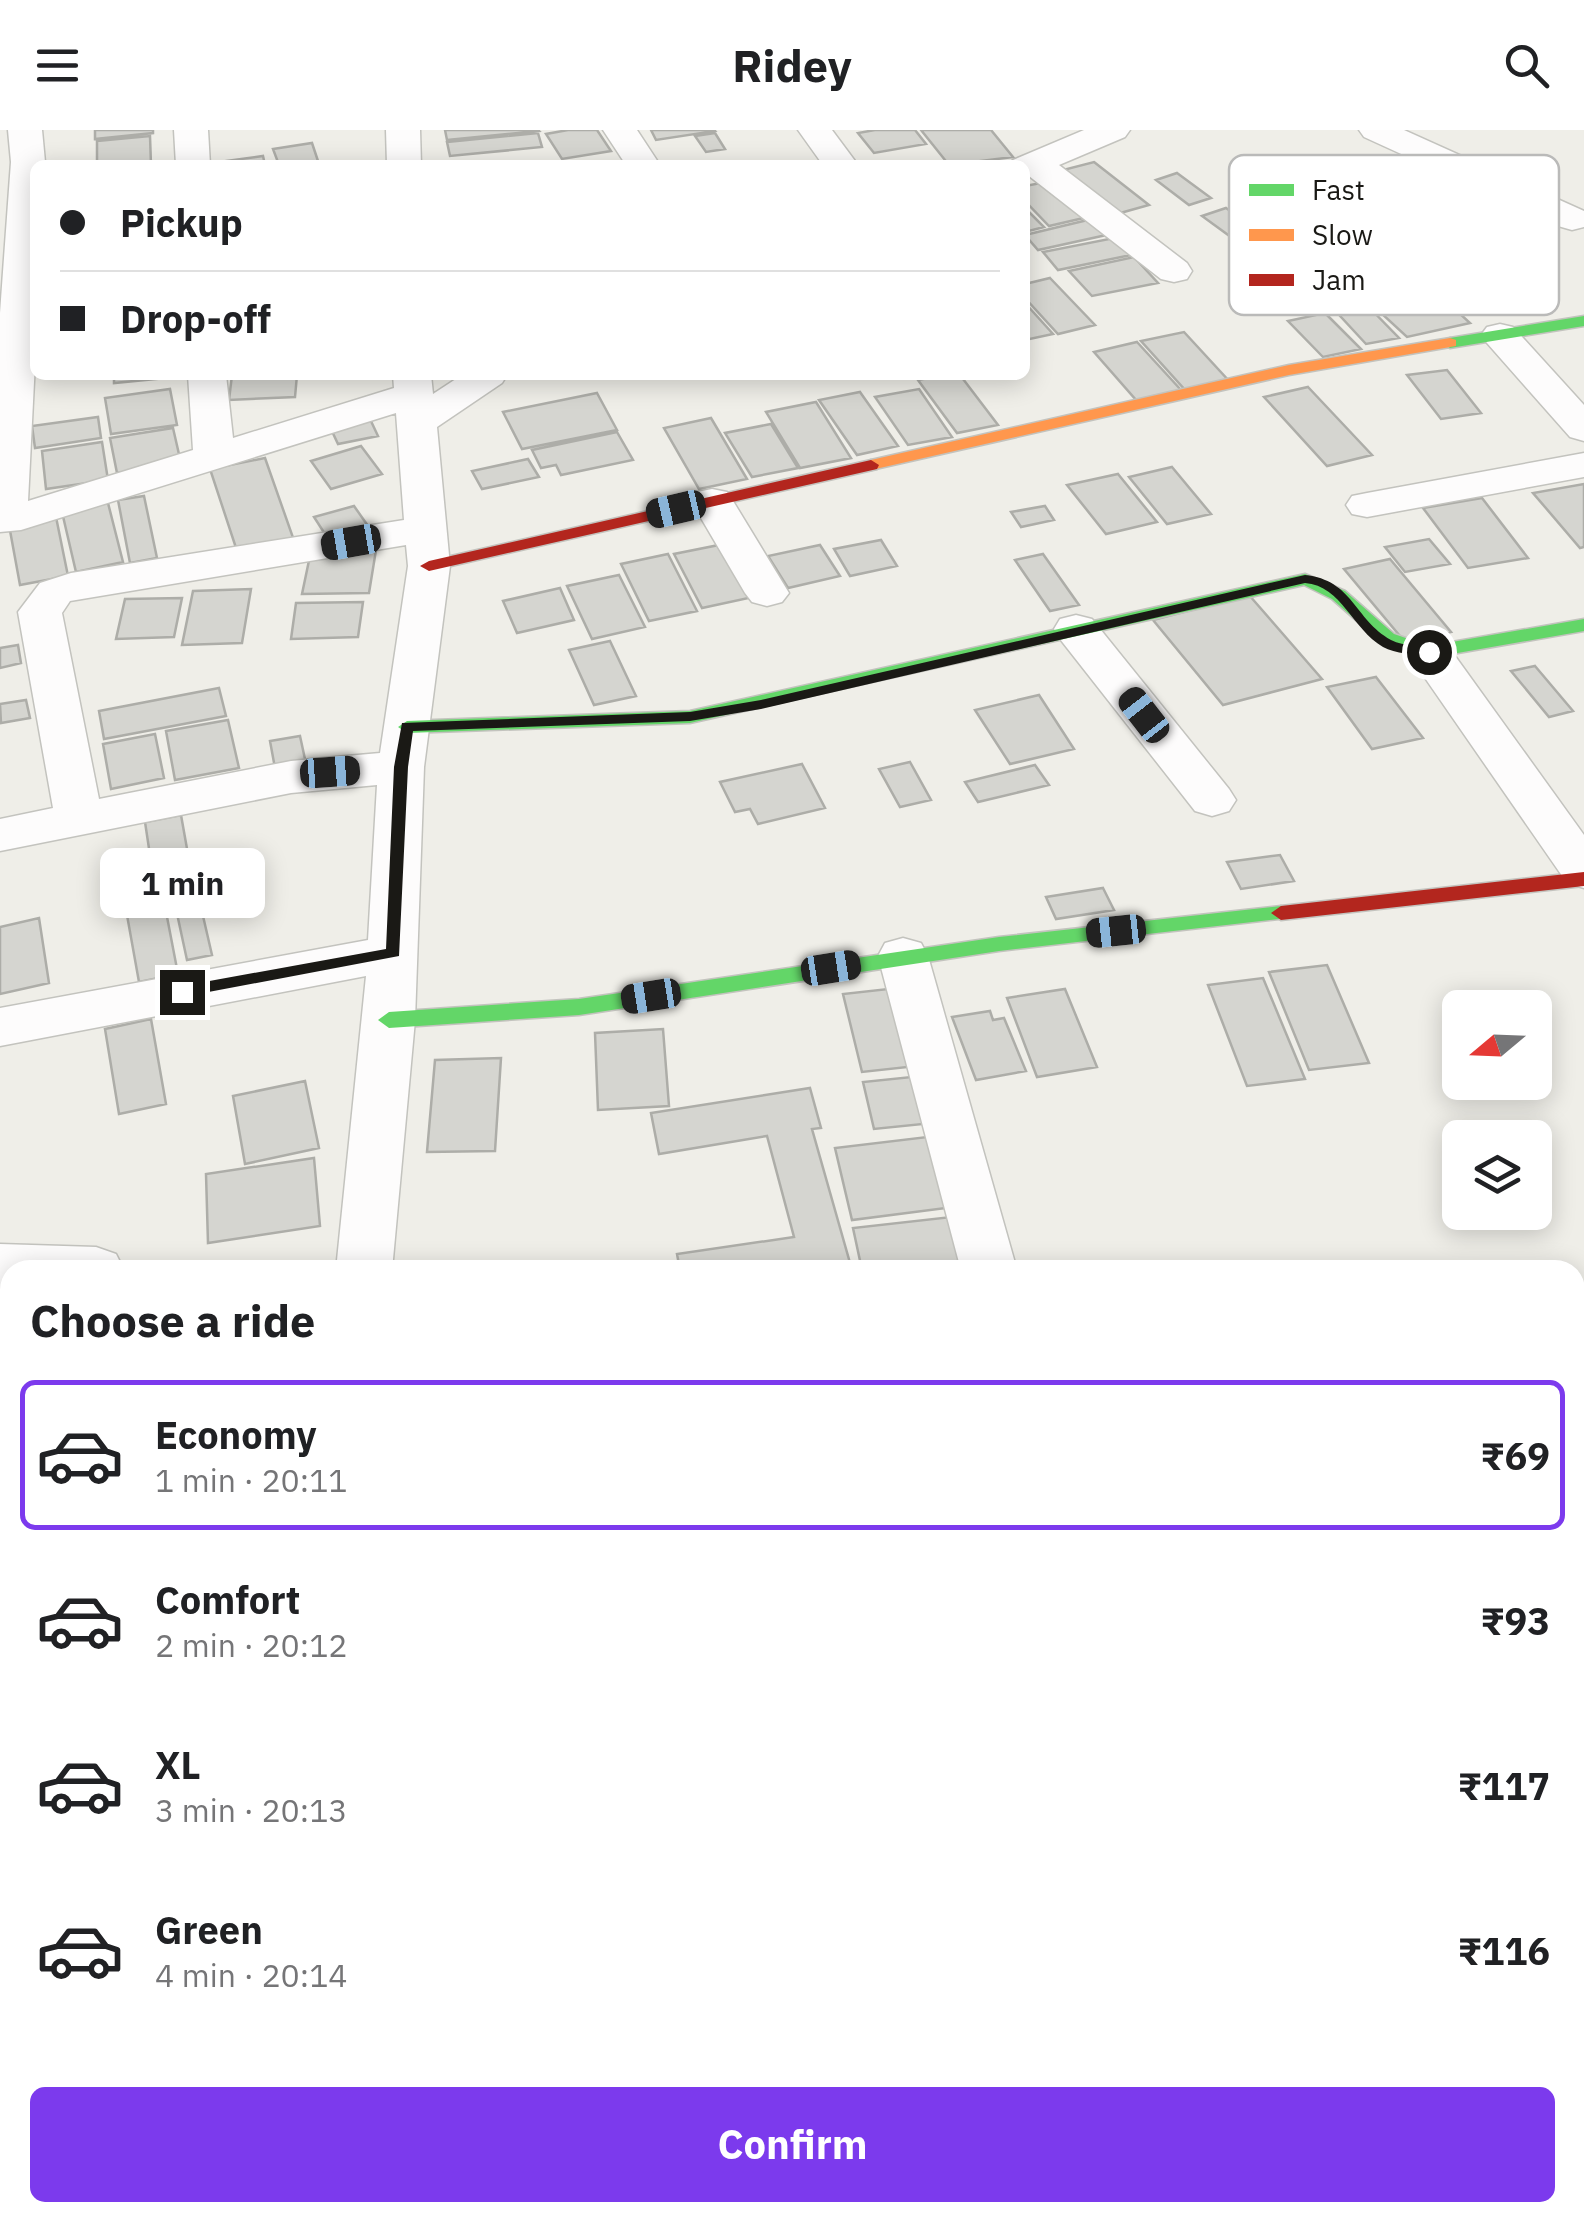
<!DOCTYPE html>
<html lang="en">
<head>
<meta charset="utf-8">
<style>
	body { margin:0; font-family:"IBM Plex Sans",sans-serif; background:#f2f2f2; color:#202124; height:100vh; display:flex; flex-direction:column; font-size:38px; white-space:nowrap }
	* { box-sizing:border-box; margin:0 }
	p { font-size:32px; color:#757577 }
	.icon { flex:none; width:55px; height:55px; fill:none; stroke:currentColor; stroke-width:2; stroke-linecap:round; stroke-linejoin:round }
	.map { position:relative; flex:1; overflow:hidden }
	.details { position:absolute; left:0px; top:1130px; width:1585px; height:962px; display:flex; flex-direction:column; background:#fff; border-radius:30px 30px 0 0; box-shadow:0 5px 25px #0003 }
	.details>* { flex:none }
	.hud { position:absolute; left:30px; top:30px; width:1000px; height:220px; border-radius:15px; box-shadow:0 5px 25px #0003; display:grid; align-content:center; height:220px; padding:0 30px; background:#fff }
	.needle { width:65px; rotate:251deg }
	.controls { position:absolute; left:1442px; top:860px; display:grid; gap:20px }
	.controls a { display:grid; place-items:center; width:110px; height:110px; border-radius:15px; background:#fff; box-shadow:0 5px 25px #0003; font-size:50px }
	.end { position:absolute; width:45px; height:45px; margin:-22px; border:12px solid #1a1915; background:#fff; box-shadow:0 0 0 5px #fff }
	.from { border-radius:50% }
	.bubble { position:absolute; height:70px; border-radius:15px; background:#fff; box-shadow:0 5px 25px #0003; font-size:32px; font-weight:700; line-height:70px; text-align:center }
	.car { position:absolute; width:30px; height:60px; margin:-30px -15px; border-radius:12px; box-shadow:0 0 8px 2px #0007; background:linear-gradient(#222 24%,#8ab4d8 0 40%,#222 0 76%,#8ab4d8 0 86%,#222 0) }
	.hud b { display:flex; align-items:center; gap:35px; height:95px; font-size:38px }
	.hud b+b { border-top:2px solid #e0e0e0 }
	.hud i { width:25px; height:25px; background:#202124 }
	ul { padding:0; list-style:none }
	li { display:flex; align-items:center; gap:30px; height:150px; margin:0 20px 15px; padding:0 10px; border:5px solid transparent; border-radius:15px }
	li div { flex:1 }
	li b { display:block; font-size:38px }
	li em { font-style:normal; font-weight:700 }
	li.active { border-color:#7c3aed }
	li>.icon { width:90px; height:90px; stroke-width:1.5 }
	h2 { padding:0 30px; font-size:45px; line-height:120px }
	.primary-button { display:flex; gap:20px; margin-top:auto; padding:20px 30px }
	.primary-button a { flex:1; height:115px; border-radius:15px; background:#7c3aed; color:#fff; font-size:40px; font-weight:700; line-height:115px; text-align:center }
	header { display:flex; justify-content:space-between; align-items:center; height:130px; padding:0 30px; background:#fff; font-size:45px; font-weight:700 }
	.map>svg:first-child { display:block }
</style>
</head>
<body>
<header><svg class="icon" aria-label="menu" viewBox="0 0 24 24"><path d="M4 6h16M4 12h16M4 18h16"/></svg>Ridey<svg class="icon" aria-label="search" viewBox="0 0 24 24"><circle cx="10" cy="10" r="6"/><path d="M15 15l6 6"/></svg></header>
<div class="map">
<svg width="1584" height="2092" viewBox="0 0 1584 2092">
	<rect width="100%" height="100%" fill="#efeee8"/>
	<path fill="#d5d5d0" stroke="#adada8" stroke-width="2.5" d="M95,0H153V3L95,9Z
		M445,0H538L539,1L447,10Z
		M568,0H597L611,21L562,29L546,4Z
		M651,0H714L715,1L656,10Z
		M875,0H915L926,14L874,23L858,3Z
		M921,0H991L1013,27L949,35Z
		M538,3L542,17L450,26L447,12Z
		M715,3L725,19L706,22L695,6Z
		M150,6L151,35H97V11Z
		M312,13L318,31L279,35L273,19Z
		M263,26L265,35H227L226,31Z
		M1094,32L1149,75L1113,85L1059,41Z
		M1177,43L1211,68L1189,75L1156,50Z
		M1051,51L1088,87L1049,96L1025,71V56Z
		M1025,78L1044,97L1025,102Z
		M1226,78L1256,99L1231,107L1202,86Z
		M1096,88L1111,104L1038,120L1025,105Z
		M1114,108L1131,125L1058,140L1043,122Z
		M1134,127L1158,153L1092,166L1069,141Z
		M1050,148L1095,195L1058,204L1025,168V154Z
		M1431,157L1470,193L1407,207L1368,171Z
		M1361,169L1399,208L1366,214L1330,175Z
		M1025,173L1053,204L1025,210Z
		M1325,183L1361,219L1323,227L1288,191Z
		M1184,202L1230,252L1187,262L1141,211Z
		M1137,212L1181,260L1137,271L1094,222Z
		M1447,240L1481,283L1441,289L1407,245Z
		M114,245H175V247L114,253Z
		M232,245H297L295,267L229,270Z
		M943,245H960L998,295L957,303L918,250Z
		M1308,257L1372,325L1327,336L1264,267Z
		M170,259L177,295L111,304L105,268Z
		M919,259L952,307L908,315L875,267Z
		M860,262L898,316L857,325L819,270Z
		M597,263L617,300L522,319L503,282Z
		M816,272L851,328L800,338L766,282Z
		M98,287L101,308L35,318L32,296Z
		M711,288L747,349L699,359L664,298Z
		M370,289L378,306L338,314L330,297Z
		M771,294L798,338L752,347L725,303Z
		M173,298L181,333L117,343L110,308Z
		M617,302L633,330L561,345L556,335L541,338L532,320Z
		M102,312L108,350L46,359L42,321Z
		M361,316L382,344L331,359L311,331Z
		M265,328L297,419L240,430L210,339Z
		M528,329L539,347L482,359L472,341Z
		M1172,337L1211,384L1167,394L1129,347Z
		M1118,344L1157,392L1106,404L1067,355Z
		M1584,354V417L1580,418L1533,363Z
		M144,366L157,428L130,433L118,370Z
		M1482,368L1528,428L1468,438L1423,378Z
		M108,373L123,432L76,442L62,382Z
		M354,376L373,403L332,415L314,387Z
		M1045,376L1054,390L1021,397L1011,382Z
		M56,387L68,446L20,455L9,395Z
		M1429,409L1450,434L1405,442L1385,417Z
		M881,410L897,436L850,446L834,419Z
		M729,413L758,466L702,478L674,424Z
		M820,415L840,446L788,458L768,426Z
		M376,420L369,463L302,464L311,421Z
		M668,424L697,481L649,491L621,434Z
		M1043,424L1079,475L1050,481L1015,430Z
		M1390,429L1451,502L1405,512L1344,439Z
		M619,445L645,497L592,509L567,456Z
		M560,458L574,490L517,503L503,471Z
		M251,459L242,513L182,515L193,461Z
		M1249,465L1322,549L1223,575L1153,490Z
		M182,468L174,507L116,509L125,469Z
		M363,472L358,507L291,509L296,473Z
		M610,511L636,566L594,575L569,520Z
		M18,515L21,533L0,538V518Z
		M1535,536L1573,581L1549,587L1511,541Z
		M1376,547L1423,608L1372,619L1327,557Z
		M219,558L226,586L104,609L99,581Z
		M1039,565L1074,619L1010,634L975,580Z
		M26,570L30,588L1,593L0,574Z
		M228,590L239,638L175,650L166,601Z
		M155,604L164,648L111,659L103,614Z
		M300,606L308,643L277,649L270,611Z
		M910,632L931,670L900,677L879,639Z
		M802,634L825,678L758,694L750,679L735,682L720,652Z
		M1035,635L1049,655L978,672L965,652Z
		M181,685L194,758L156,765L145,692Z
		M1280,725L1294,751L1241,759L1227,732Z
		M1103,758L1114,780L1056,789L1046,767Z
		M197,760L212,825L187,830L173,765Z
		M163,766L178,844L139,852L125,774Z
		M39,788L49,853L0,864V797Z
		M1327,835L1369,933L1309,940L1269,842Z
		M1263,848L1305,949L1247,956L1208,855Z
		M897,858L917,936L862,942L843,864Z
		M1065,859L1097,937L1037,947L1007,868Z
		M990,881L993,890L1004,888L1026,941L976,950L952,887Z
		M151,889L166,974L119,984L105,899Z
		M663,899L669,976L598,980L595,903Z
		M501,928L495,1021L427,1022L435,930Z
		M921,946L933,993L874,999L863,952Z
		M305,951L319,1018L245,1034L233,966Z
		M810,958L821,998L812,999L852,1140H680L677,1124L794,1107L767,1006L659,1024L651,983Z
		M927,1007L946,1078L852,1090L835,1018Z
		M314,1028L320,1096L208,1113L206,1044Z
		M951,1087L963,1140H862L853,1098Z
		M0,1170H10V1220L0,1251Z"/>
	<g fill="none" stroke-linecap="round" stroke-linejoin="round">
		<g stroke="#c3c3be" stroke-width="3">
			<path id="street" d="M8,0H42L45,32L35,35V232L28,371L193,320L188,245H226L233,308L394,258L393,245H431L433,264L462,245H507L502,253L437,297L450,436L424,637L415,890L392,1140H336L366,846L0,916V878L368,810L377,655L291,663L0,721V689L53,678L18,482L40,453L71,443L404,390L396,283L21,400L0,402V183L11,32ZM406,415L408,436L380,623L291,631L99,669L62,483L70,471Z
				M174,0H208L210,35H176Z
				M386,0H420L421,35H387Z
				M603,0H637L660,35H626Z
				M798,0H832L858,35H823Z
				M1084,0H1130L1125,7L1059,35L1187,133L1192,141L1187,149L1174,152L1161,149L1029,46L1025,47V35H1009L1013,30Z
				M1359,0H1404L1584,81V97L1572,100L1558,96L1475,115L1295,145L1282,142L1277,134L1282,126L1295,123L1526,81L1364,7Z
				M1500,194L1513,197L1584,275V311L1570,307L1487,213L1481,205L1487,197Z
				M1584,323V347L1367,387L1352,384L1346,375L1352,366L1367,363Z
				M712,359L727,362L733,371L789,463L782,472L767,476L752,472L745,463L691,371L697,362Z
				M1076,485L1092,489L1229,659L1236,670L1229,681L1212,686L1195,681L1060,509L1054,499L1060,489Z
				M1429,508L1445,512L1584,705V758L1567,753L1407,522L1413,512Z
				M903,808L921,813L928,826L1017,1140H961L878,826L885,813Z
				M0,1114L96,1117L116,1124L124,1140H10V1160H0Z
				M126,2082H202L198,2092H122Z
				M1085,2082H1161L1164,2092H1088Z"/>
		</g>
		<g stroke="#c3c3be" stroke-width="3">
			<path id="fast" d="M1584,186V196L1450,218L1442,213L1450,208Z
				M1305,444L1345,461L1394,504L1429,516L1584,489V501L1429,528L1381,512L1332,469L1304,455L690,593L407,603L398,597L407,591L690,581Z
				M1281,776L1291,783L1288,788L999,821L579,885L389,898L378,890L389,882L579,869L999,807Z"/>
		</g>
		<g stroke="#c3c3be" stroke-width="3">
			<path id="slow" d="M1450,208L1456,210V216L1289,245L871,340L863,335L871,330L1289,235Z
				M10,2001V2031L0,2032V2002Z"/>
		</g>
		<g stroke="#c3c3be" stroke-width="3">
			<path id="jam" d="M871,330L879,335L877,339L429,441L420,436L429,431Z
				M1584,742V756L1281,790L1271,783L1281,776Z
				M0,1895H10V1925H0Z
				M1575,1975L1584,1976V2006L1575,2005Z
				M1343,2082H1429L1433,2092H1347Z"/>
		</g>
		<use href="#street" fill="#fdfcfc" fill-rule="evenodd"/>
		<use href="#fast" fill="#63d668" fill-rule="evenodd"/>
		<use href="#slow" fill="#ff974d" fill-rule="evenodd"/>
		<use href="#jam" fill="#b3261e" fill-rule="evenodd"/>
	</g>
	<path fill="#1a1915" d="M1305,445C1353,450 1354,489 1391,510C1404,517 1423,514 1436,522L1429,526C1415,524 1395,524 1383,517C1352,499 1342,456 1305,453L761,579L690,591L413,601L408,637L399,826L182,867L175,862L182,856L386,819L394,637L402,593L690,582L761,570Z"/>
	<rect x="1229" y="25" width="330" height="160" rx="15" fill="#fff" stroke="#babab9" stroke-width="2.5"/>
	<rect x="1249" y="54" width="45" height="12" fill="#63d668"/>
	<rect x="1249" y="99" width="45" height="12" fill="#ff974d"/>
	<rect x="1249" y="144" width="45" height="12" fill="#b3261e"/>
	<g font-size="28" fill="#1a1915">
		<text x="1312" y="70">Fast</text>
		<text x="1312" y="115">Slow</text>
		<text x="1312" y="160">Jam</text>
	</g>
</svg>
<div class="controls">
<a><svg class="needle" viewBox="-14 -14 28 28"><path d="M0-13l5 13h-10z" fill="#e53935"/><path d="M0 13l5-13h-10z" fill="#757577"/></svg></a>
<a><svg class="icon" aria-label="layers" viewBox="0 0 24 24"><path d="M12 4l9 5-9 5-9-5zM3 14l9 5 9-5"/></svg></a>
</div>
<i class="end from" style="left:1429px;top:522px"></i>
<i class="end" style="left:182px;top:862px"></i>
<div class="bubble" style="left:100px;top:718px;width:165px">1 min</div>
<i class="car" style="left:676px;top:379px;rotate:257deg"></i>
<i class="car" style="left:351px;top:412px;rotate:260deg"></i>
<i class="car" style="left:1144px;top:585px;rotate:322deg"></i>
<i class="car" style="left:330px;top:642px;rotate:86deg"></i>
<i class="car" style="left:1116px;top:801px;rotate:264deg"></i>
<i class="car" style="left:831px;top:838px;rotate:81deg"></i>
<i class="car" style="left:651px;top:866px;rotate:261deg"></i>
<div class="hud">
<b><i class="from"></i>Pickup</b>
<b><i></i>Drop-off</b>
</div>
<section class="details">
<h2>Choose a ride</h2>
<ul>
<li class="active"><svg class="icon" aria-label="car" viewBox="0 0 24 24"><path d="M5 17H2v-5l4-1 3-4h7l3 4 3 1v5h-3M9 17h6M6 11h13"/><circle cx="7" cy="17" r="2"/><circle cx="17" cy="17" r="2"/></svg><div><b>Economy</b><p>1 min · 20:11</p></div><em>₹69</em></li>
<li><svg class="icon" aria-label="car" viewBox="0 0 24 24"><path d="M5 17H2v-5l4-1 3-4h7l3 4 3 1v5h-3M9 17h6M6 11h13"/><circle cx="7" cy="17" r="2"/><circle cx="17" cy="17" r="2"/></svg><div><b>Comfort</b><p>2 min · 20:12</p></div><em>₹93</em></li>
<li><svg class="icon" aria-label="car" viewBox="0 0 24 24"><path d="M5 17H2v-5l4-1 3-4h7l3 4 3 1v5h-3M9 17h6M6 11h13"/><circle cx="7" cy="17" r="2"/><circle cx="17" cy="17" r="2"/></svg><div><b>XL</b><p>3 min · 20:13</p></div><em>₹117</em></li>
<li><svg class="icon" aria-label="car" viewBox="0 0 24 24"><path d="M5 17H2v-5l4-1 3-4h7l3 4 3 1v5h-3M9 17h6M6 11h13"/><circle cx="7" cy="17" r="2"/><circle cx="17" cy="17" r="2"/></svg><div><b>Green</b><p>4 min · 20:14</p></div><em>₹116</em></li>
</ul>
<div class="primary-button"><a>Confirm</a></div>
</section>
</div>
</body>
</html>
